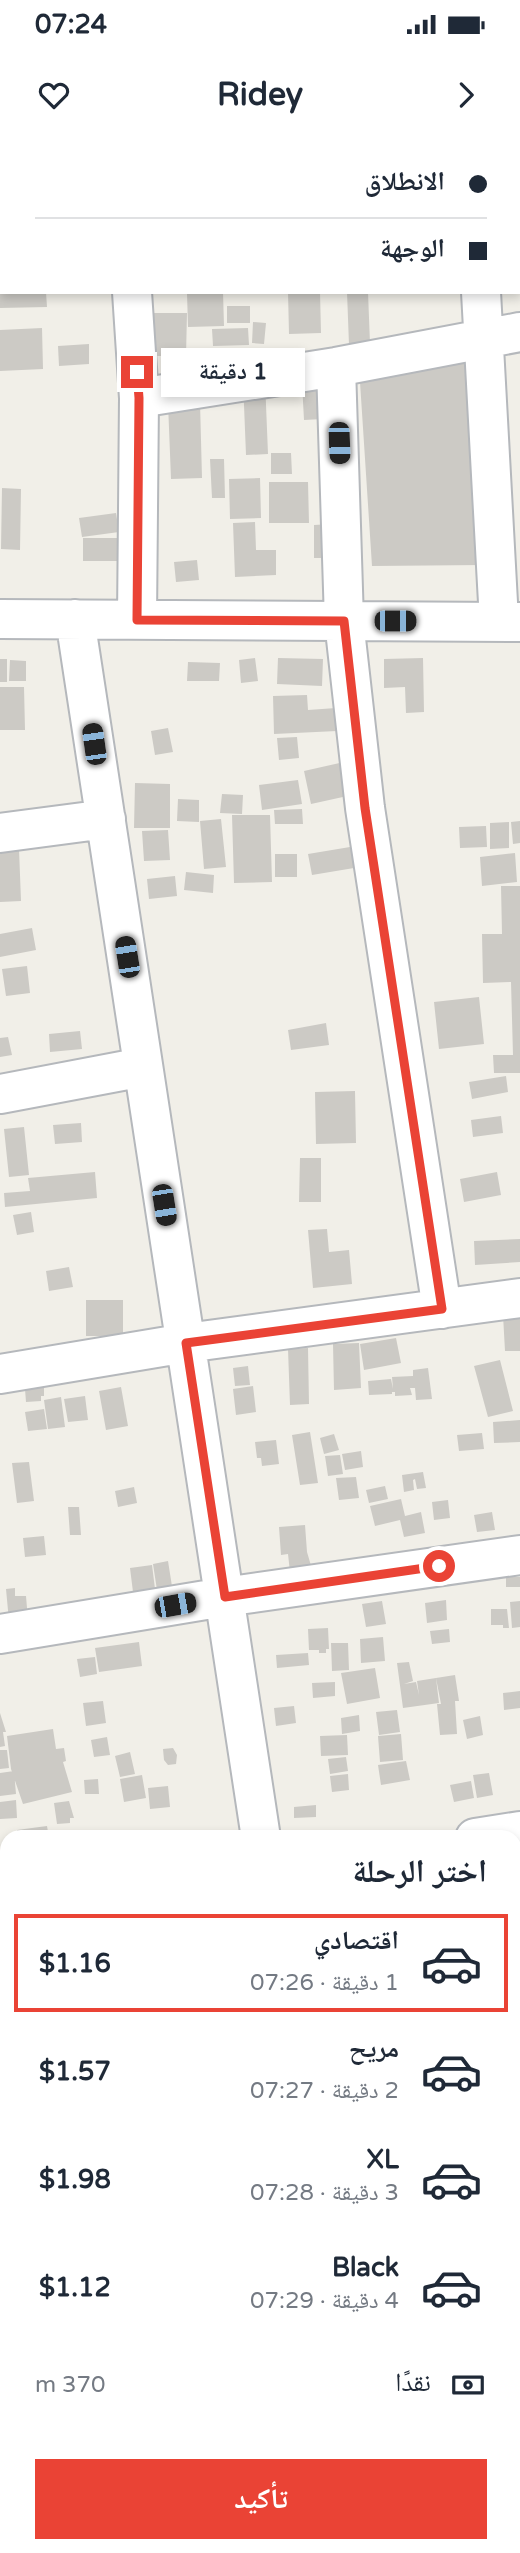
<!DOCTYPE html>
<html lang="ar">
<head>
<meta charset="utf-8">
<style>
	body { margin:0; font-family:"Varela Round","Noto Naskh Arabic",sans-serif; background:#f6f6f7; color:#1f2937; direction:rtl; height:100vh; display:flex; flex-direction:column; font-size:26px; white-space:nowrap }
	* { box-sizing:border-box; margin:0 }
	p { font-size:23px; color:#747a83 }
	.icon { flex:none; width:38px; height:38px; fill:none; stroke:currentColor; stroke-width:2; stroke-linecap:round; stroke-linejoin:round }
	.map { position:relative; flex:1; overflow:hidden; direction:ltr }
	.side { position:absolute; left:0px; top:1690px; width:522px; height:723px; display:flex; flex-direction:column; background:#fff; border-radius:21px 21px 0 0; box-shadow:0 4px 10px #0003; direction:rtl }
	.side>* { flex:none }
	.top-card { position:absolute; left:0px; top:0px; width:522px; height:154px; box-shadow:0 4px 10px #0003; direction:rtl; display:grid; align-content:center; height:154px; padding:0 35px; background:#fff }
	.end { position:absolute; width:32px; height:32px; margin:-16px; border:9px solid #ea4335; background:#fff; box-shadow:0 0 0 4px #fff }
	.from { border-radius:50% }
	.bubble { position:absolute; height:49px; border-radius:0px; background:#fff; box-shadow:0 4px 10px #0003; font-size:23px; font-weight:700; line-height:49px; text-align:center; direction:rtl }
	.car { position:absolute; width:21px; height:42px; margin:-21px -10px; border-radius:9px; box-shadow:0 0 5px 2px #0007; background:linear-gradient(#222 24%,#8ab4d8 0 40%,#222 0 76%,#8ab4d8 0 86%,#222 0) }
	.top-card b { display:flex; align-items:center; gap:24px; height:66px; font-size:26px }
	.top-card b+b { border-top:2px solid #e0e1e3 }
	.top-card i { width:18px; height:18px; background:#1f2937 }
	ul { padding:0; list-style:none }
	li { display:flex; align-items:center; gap:21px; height:98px; margin:0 14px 10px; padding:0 21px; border:4px solid transparent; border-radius:0px }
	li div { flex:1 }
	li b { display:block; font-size:26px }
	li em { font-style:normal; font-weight:700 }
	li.current { border-color:#ea4335 }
	li>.icon { width:63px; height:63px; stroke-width:1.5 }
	h2 { padding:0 35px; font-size:32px; line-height:84px }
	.pay { display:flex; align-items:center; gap:18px; height:77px; padding:0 35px; font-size:26px }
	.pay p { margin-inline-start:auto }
	.action { display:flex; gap:14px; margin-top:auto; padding:14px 35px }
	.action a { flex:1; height:80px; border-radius:0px; background:#ea4335; color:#fff; font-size:28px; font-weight:700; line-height:80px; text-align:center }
	.status { display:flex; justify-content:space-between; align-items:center; height:49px; padding:0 35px; background:#fff; direction:ltr }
	.status svg { height:19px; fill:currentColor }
	header { display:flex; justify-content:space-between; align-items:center; height:91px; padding:0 35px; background:#fff; font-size:32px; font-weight:700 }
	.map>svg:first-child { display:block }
</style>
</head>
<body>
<div class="status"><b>07:24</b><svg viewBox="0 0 49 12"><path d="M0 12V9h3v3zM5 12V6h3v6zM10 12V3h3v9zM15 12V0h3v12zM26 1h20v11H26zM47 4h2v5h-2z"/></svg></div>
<header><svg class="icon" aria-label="forward" viewBox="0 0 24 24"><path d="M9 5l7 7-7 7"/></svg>Ridey<svg class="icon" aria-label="heart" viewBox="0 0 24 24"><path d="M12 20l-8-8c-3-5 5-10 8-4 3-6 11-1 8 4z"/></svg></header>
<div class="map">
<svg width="520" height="2413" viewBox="0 0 520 2413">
	<rect width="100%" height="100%" fill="#f1efe8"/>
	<path fill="#cccac5" d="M0,152H46L47,167L0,168Z
		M223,152L224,186L188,187L187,153Z
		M288,152H320L321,193L289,194Z
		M347,152H368L370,204L349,205Z
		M227,166H250V183H227Z
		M152,173H187L186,216H152Z
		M253,182L266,183L264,204L252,203Z
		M42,188L43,229L0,231V190Z
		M248,188L249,205L213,206L212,189Z
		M89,204V224L59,226L58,206Z
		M468,221L483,425L372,426L360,242Z
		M243,240H265L268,314L246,315Z
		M321,242L323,279L304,280L302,243Z
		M200,262L202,338L171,339L168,263Z
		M271,313H291L292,334H271Z
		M210,319H224L225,358H212Z
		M260,338L261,378L230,379L229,339Z
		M269,342H308L309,383H269Z
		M2,348L21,349L20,410L1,409Z
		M116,373L119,392L82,397L79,378Z
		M255,382L256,410H276V435L235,437L233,383Z
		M331,384L332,418H314V385Z
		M83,398H119V421H83Z
		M197,420L199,440L176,442L174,422Z
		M255,518L258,541L241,543L239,520Z
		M278,518L323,519L322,546L277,544Z
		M423,518L424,572L406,573L405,547L384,548V519Z
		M0,519H7V542H0Z
		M10,520L26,521V541H9Z
		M188,522L220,523L219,541H187Z
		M0,547H24L25,590H0Z
		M307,555L308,570L336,568L337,591L274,594L273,556Z
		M168,588L173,612L155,615L151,591Z
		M297,597L299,618L279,620L277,598Z
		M344,622L352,655L311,664L304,631Z
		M298,640L302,664L262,670L259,645Z
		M135,643L170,644V688H134Z
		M222,654L243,655L242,674L220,673Z
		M178,659L199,660V682L177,681Z
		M302,669L303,684H275L274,670Z
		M232,675H270L272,742L234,743Z
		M221,679L226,727L204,729L200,681Z
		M520,681V703L513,704L511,682Z
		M509,682V708L490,709V683Z
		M486,686L487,707L460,708L459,687Z
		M168,690L170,720L144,721L142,691Z
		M356,706L360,727L312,735L308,714Z
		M19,709L21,761L0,762V710Z
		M515,713L517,742L482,746L480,717Z
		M275,714H297V737H275Z
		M186,732L214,735L213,753L184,750Z
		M175,736L177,756L149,759L147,739Z
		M501,746H520V933H494L493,915H513L511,842L483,843L482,794H502Z
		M32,788L36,810L0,817V794Z
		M27,826L30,853L6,856L2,829Z
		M479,857L484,904L439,909L434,862Z
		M326,883L329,905L291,910L288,890Z
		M80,891L82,909L50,912L49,894Z
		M8,897L12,915L0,917V898Z
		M506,936L508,952L472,959L469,942Z
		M355,951L356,1003L316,1004L315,952Z
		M501,976L503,993L473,997L471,980Z
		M81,983L82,1002L55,1004L53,985Z
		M24,987L29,1035L9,1037L4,989Z
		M300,1018H321V1062H299Z
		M95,1032L97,1058L5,1067L4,1053L30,1051L28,1038Z
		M497,1032L501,1055L464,1062L460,1039Z
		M31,1072L34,1092L17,1095L13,1075Z
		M327,1089L329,1112L349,1110L352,1144L313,1148L308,1090Z
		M520,1099V1122L475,1125L474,1101Z
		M69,1127L73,1147L49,1151L46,1131Z
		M86,1160H123V1196H86Z
		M520,1174V1211H505L503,1175Z
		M396,1198L401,1223L364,1230L360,1204Z
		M359,1203L361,1248L334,1250L333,1204Z
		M308,1208L309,1264L290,1265L288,1209Z
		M500,1220L513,1271L488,1277L474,1226Z
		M248,1226L250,1245L235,1246L233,1228Z
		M428,1228L432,1259L416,1260L415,1248H410L412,1255L395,1256V1252H392V1254L369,1255L368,1241L391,1239L393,1249L392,1237L413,1236V1230Z
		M253,1246L256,1272L236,1275L233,1249Z
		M44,1247V1256H41V1261L26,1262L25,1249Z
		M121,1247L128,1286L106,1290L99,1251Z
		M85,1256L88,1280L68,1282L64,1259Z
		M61,1257L65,1287L48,1289L44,1260Z
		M44,1269L47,1289L28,1291L25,1272Z
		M520,1280V1302L494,1303L493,1282Z
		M310,1292L318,1343L300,1345L292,1295Z
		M482,1293L484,1309L459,1311L457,1295Z
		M334,1294L339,1310L324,1314L320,1298Z
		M276,1300L279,1324L262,1326L261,1318H257L255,1302Z
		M361,1311L363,1327L345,1330L342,1314Z
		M340,1315L343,1334L328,1336L325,1316Z
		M29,1322L34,1361L17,1363L12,1323Z
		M423,1332L426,1348L417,1349L415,1339L413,1340L414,1350L404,1352L402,1335Z
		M356,1337L359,1358L339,1360L336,1338Z
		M385,1346L388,1359L369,1363L366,1350Z
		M134,1347L137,1363L118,1367L115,1351Z
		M401,1359L405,1376L421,1372L425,1393L404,1397L400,1380L375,1386L370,1366Z
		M448,1360L450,1378L434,1380L432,1362Z
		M68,1367H79L81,1395H70Z
		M492,1372L495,1390L477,1392L474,1375Z
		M305,1385L307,1412L312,1429L290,1432L288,1414L281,1415L279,1387Z
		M44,1396L46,1415L25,1417L23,1398Z
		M168,1421L174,1459L157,1450L153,1424Z
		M152,1425L155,1449L133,1452L130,1428Z
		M506,1437H520V1447H506Z
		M15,1448V1456H26L28,1480L9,1481L6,1449Z
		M446,1460L447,1480L427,1483L425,1463Z
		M382,1461L386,1484L366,1487L362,1464Z
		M520,1461V1487L512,1488L510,1462Z
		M491,1469H507L509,1488H503V1485H491Z
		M328,1488L329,1509H326V1513H319V1510H309L308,1489Z
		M449,1489L450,1502L432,1504L430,1491Z
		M383,1497L385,1521L361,1523L360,1499Z
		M139,1502L142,1526L99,1532L95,1508Z
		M331,1503H348L349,1530L332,1531Z
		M308,1513L309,1525L277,1528L276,1515Z
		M95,1517L97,1534L80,1537L77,1519Z
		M409,1522L413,1541L404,1544L416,1542L419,1555L417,1541L436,1538L439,1563L403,1568L397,1523Z
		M375,1528L380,1558L347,1564L341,1533Z
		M455,1535L459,1561H455L457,1594L440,1595L437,1564H441L436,1538Z
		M335,1542V1556L313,1558L312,1543Z
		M520,1551V1568L504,1570L503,1553Z
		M103,1561L106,1583L86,1586L83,1563Z
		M294,1566L296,1583L276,1586L274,1568Z
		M397,1570L400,1592L379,1595L376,1572Z
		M0,1573L6,1592H3L5,1606L0,1607Z
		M359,1575L360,1591L342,1594L341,1578Z
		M480,1576L483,1595L467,1599L463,1580Z
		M53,1589L56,1609L64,1608L66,1621L63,1622L72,1652L23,1664L11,1629L7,1596Z
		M401,1594L403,1620L380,1622L378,1596Z
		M347,1595L348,1615L321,1616L320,1596Z
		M107,1597L110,1615L94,1617L91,1600Z
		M173,1608L177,1615L176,1624L168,1625L164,1620L163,1609Z
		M0,1610H7L9,1628L0,1629Z
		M130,1612L135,1634L120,1637L115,1616Z
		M346,1617L348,1631L330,1634L328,1619Z
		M406,1621L410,1640L381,1645L378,1625Z
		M14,1631L16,1654L0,1656V1633Z
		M489,1633L493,1655L477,1658L473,1635Z
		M348,1634L349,1650L332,1652L330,1636Z
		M142,1635L146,1658L124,1662L120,1639Z
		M98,1639L99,1654H85L84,1640Z
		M471,1641L474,1658L454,1662L450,1645Z
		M168,1646L170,1667L150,1669L148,1648Z
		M16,1660L17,1678L0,1679V1662Z
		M69,1661L74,1678H70V1683L57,1684L54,1663Z
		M316,1665V1677L294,1678V1667Z
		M47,1686L49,1698H18L17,1690Z
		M520,1881V1910L514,1911V1882Z
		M7,1892V1911L0,1912V1893Z
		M0,1968H7V1995L0,1996Z
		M514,1970H520V2013H514Z
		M520,2024V2073L514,2074V2025Z
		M7,2115V2136H1L0,2116Z
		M5,2154L7,2185L0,2187V2155Z
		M6,2232L7,2255L0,2256V2233Z
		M514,2369H520V2394H515Z
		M1,2400H7V2406H22V2413H1Z
		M24,2406H43V2413H23Z"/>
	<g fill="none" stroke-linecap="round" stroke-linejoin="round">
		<g stroke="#b5b8bc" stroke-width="42">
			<path id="minor" d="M121,0V2
				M471,0V2
				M132,152L139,258L137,480
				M481,152L499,481
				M336,227L344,481L365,668L442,1169
				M139,258L336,227L520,192
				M0,479L520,482
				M75,479L261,1698
				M0,693L106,679
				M0,954L143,927
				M0,1234L186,1203L520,1158
				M0,1494L224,1457L520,1415
				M475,1698L520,1691
				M0,1768L7,1767
				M514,1948L520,1947
				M0,2023L7,2022
				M514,2233L520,2232
				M0,2306L7,2305
				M369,2406L370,2413
				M170,2413L172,2406"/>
		</g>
		<use href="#minor" stroke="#fff" stroke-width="38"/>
	</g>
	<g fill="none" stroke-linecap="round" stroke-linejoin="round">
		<path stroke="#ea4335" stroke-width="9" d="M137,232L139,258L137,480L344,481L365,668L442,1169L186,1203L225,1457L439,1426"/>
	</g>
</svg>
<i class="end from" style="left:439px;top:1426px"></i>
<i class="end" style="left:137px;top:232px"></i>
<div class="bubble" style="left:161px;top:208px;width:144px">1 دقيقة</div>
<i class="car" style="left:339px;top:303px;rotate:178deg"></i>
<i class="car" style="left:395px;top:481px;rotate:90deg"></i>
<i class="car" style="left:94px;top:604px;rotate:352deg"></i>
<i class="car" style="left:127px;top:817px;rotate:351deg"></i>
<i class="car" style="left:164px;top:1065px;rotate:171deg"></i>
<i class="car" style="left:175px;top:1465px;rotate:80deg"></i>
<div class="top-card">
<b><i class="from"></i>الانطلاق</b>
<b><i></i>الوجهة</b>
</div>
<section class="side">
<h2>اختر الرحلة</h2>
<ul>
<li class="current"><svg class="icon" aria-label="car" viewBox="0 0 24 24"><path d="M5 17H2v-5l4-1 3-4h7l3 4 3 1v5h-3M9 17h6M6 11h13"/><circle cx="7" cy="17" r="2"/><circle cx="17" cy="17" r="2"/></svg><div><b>اقتصادي</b><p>1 دقيقة · 07:26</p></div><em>$1.16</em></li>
<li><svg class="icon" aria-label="car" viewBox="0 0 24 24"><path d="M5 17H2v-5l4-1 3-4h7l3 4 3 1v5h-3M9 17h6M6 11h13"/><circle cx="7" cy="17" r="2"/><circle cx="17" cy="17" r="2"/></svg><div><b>مريح</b><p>2 دقيقة · 07:27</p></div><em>$1.57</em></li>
<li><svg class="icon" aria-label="car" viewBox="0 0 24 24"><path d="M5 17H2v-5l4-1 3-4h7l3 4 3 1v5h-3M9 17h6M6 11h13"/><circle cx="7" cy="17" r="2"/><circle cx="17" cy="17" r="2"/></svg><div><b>XL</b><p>3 دقيقة · 07:28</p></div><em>$1.98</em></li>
<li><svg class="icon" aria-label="car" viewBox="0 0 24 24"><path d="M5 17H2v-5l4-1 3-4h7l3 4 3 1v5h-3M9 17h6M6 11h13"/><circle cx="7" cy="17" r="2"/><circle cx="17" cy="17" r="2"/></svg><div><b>Black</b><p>4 دقيقة · 07:29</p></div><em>$1.12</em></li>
</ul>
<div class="pay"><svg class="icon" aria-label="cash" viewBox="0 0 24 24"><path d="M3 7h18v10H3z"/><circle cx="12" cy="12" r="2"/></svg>نقدًا<p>370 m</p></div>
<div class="action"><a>تأكيد</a></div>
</section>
</div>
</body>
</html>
